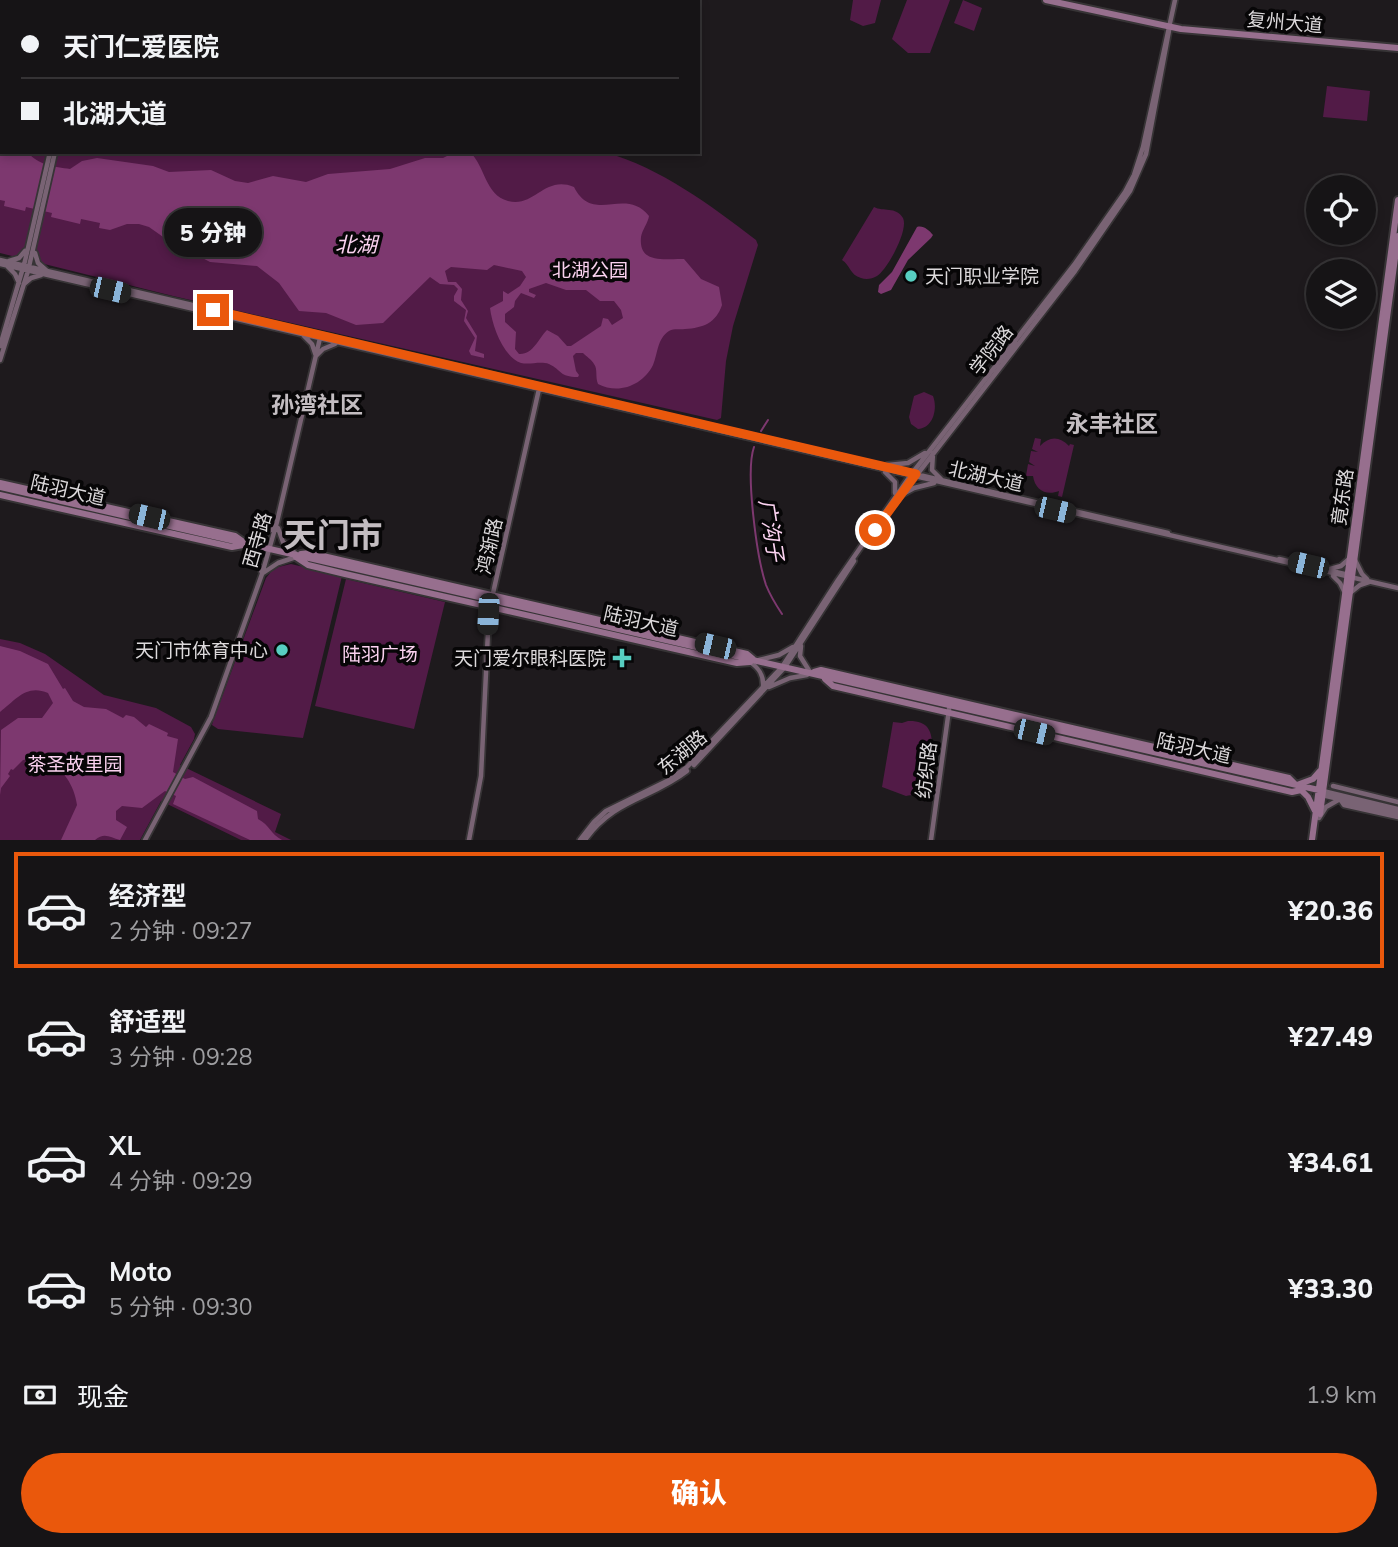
<!DOCTYPE html>
<html lang="zh">
<head>
<meta charset="utf-8">
<style>
	body { margin:0; font-family:Mulish,"Noto Sans SC",sans-serif; background:#1f1d1f; color:#f1f3f6; height:100vh; display:flex; flex-direction:column; font-size:26px; white-space:nowrap }
	* { box-sizing:border-box; margin:0 }
	p { font-size:23px; color:#9e9ea1 }
	.icon { flex:none; width:38px; height:38px; fill:none; stroke:currentColor; stroke-width:2; stroke-linecap:round; stroke-linejoin:round }
	.map { position:relative; height:840px; overflow:hidden }
	.side { display:flex; flex-direction:column; background:#161416; flex:1 }
	.side>* { flex:none }
	.guide { position:absolute; left:0px; top:0px; width:700px; height:154px; box-shadow:0 4px 10px #0003,0 0 0 2px #353335; display:grid; align-content:center; height:154px; padding:0 21px; background:#161416 }
	.controls { position:absolute; left:1306px; top:175px; display:grid; gap:14px }
	.controls a { display:grid; place-items:center; width:70px; height:70px; border-radius:50%; background:#161416; box-shadow:0 4px 10px #0003,0 0 0 2px #353335; font-size:35px }
	.end { position:absolute; width:32px; height:32px; margin:-16px; border:9px solid #ea580c; background:#fff; box-shadow:0 0 0 4px #fff }
	.from { border-radius:50% }
	.bubble { position:absolute; height:49px; border-radius:24px; background:#161416; box-shadow:0 4px 10px #0003,0 0 0 2px #353335; font-size:23px; font-weight:800; line-height:49px; text-align:center }
	.car { position:absolute; width:21px; height:42px; margin:-21px -10px; border-radius:9px; box-shadow:0 0 5px 2px #0007; background:linear-gradient(#222 24%,#8ab4d8 0 40%,#222 0 76%,#8ab4d8 0 86%,#222 0) }
	.guide b { display:flex; align-items:center; gap:24px; height:66px; font-size:26px }
	.guide b+b { border-top:2px solid #353335 }
	.guide i { width:18px; height:18px; background:#f1f3f6 }
	ul { padding:12px 0 0; list-style:none }
	li { display:flex; align-items:center; gap:21px; height:116px; margin:0 14px 10px; padding:0 7px; border:4px solid transparent; border-radius:0px }
	li div { flex:1 }
	li b { display:block; font-size:26px }
	li em { font-style:normal; font-weight:800 }
	li.current { border-color:#ea580c }
	li>.icon { width:63px; height:63px; stroke-width:1.5 }
	.pay { display:flex; align-items:center; gap:18px; height:77px; padding:0 21px; font-size:26px }
	.pay p { margin-inline-start:auto }
	.button { display:flex; gap:14px; margin-top:auto; padding:14px 21px }
	.button a { flex:1; height:80px; border-radius:42px; background:#ea580c; color:#fff; font-size:28px; font-weight:800; line-height:80px; text-align:center }
	.map>svg:first-child { display:block }
</style>
</head>
<body>
<div class="map">
<svg width="1398" height="840" viewBox="0 0 1398 840">
	<rect width="100%" height="100%" fill="#1e1a1d"/>
	<path fill="#521b47" d="M853,0H881L875,23L863,26L850,20Z
		M907,0H950L930,53H908L892,39Z
		M963,0L982,8L974,31L954,23Z
		M1327,86L1370,91L1367,121L1323,117Z
		M0,94L2,152H605C662,169 709,204 756,240L758,245L733,326L726,361L721,418L717,420L173,296L0,253Z
		M874,207C883,212 896,206 903,218C909,230 887,270 877,276C872,279 866,280 861,278C850,275 850,265 842,260Z
		M924,392L933,396C938,409 933,428 918,429L911,424L909,417L914,396Z
		M1035,438L1041,439L1040,446C1049,436 1060,436 1069,446L1070,444L1074,445L1062,497L1058,496L1059,491C1046,496 1035,490 1033,476H1026L1028,464L1035,466L1029,462L1031,451L1038,452L1032,449Z
		M291,564L342,576L303,738L218,729L212,725L213,721L266,578L274,568Z
		M346,579L445,602L414,729L315,706Z
		M0,639L20,643L45,654L104,695L156,708L191,727L195,734L194,739L180,765L281,814L275,832L291,840H241L161,801L140,840H0Z
		M908,721C936,720 933,742 930,762C928,771 928,782 921,789C917,794 912,795 906,796L882,787L893,722L902,723Z"/>
	<path fill="#7d386f" fill-rule="evenodd" d="M0,118L2,152H28C37,165 55,167 70,169L82,161L97,158L153,166L169,172L211,170L235,181L248,183L273,176L306,182L328,174L390,169L425,158H443L455,152H470C485,166 485,195 508,201C535,208 544,175 574,187C593,225 625,186 649,216C648,223 642,230 641,237C638,266 669,258 684,259L701,279L719,287L722,305C716,323 703,328 685,329C679,330 675,328 669,331C657,339 658,353 653,365C643,385 619,395 598,384C595,377 598,369 594,364C592,360 586,356 583,353H576L573,356L576,371L579,375L578,377C559,377 562,370 549,364C540,361 530,365 521,363C503,357 492,325 490,308L503,301V291L508,294L520,286L526,277L522,271L494,265L487,270L451,267L445,271L448,282H456L462,289L461,300L468,311L466,318L477,336L475,351L484,354V358L471,355L469,351L475,338L464,321L466,310L454,301V296L458,289L454,285L440,284L430,277L383,323L356,325L326,313L299,311L279,283L257,266L210,262L166,239L149,227L139,224H127L110,230L99,228L100,223L81,219L80,224L51,217L52,213L26,207L25,211L4,206L5,201L0,200ZM546,283L566,290H586L600,301H614L621,310L623,318L612,325L608,319L603,318L601,326L571,346H567L558,336L547,330C538,339 533,355 519,354L515,349L516,332L505,322V314L514,307L515,301L521,293L534,298L536,295L529,292V289Z
		M917,227C923,225 929,230 933,235L931,238L908,260L891,290L881,294L878,292L879,285L892,272Z
		M0,646L20,651L48,664L63,689L65,688L73,701L84,707L106,709L123,718L126,715L134,717L146,727L149,724L168,733L167,736L178,739L173,772L185,779L193,777L257,811L258,819C270,825 270,834 282,840H250L173,804L176,796L165,791L142,808L122,806L116,811V820L127,827L120,840C110,837 104,832 95,840H61L77,805C73,776 51,754 23,760L13,770L11,769L8,774L10,776L1,788L0,795L1,730L18,718H42L53,703L48,693C26,684 16,700 0,712Z"/>
	<g fill="none" stroke-linecap="round" stroke-linejoin="round">
		<path stroke="#7d386f" stroke-width="2" d="M761,431L768,420
			M754,447C745,472 757,558 766,585C770,595 776,605 782,614"/>
		<g stroke="#373436" stroke-width="8">
			<path id="secondary" d="M82,2L83,0
				M88,2V0
				M35,253L38,263L47,271
				M0,260L1168,533
				M9,261L19,258L25,251
				M0,264L1398,588
				M8,267L15,274L19,283
				M24,284L31,278L41,275
				M304,336L312,344L316,356L323,349L335,344
				M0,346L25,261L50,152
				M0,360L28,271L55,152
				M933,453L932,470L941,479
				M888,465L908,463L925,453
				M885,472L895,482V493
				M903,494L914,488L934,483
				M885,516L1075,271L1130,191L1146,154L1170,25
				M278,528L283,542L296,554
				M247,542L262,537L275,526
				M243,545L256,556L262,573
				M1279,559L1349,575
				M1355,560L1362,574L1367,579
				M1330,569L1341,566L1349,559
				M263,573L278,563L296,557
				M1333,576L1340,583L1344,591
				M1350,593L1360,585L1369,582
				M801,646L800,656L810,672
				M759,660L779,655L793,647
				M750,662C759,668 764,675 763,687
				M769,687L790,678L807,675
				M694,765L785,667L854,561
				M1333,786L1398,802
				M1323,791L1398,809
				M1322,795L1398,813
				M1319,818L1326,807L1340,799L1344,805L1398,817
				M145,840L211,717L262,574L277,522L320,338
				M469,840L481,776L489,611L539,389
				M580,840L594,822L606,811L667,781L687,767L782,667L838,580L910,476L1074,265L1125,192L1134,175L1143,147L1175,0
				M585,840C614,799 651,799 687,771
				M931,840L950,702"/>
		</g>
		<g stroke="#373436" stroke-width="10">
			<path id="primary" d="M1046,0L1181,29L1398,48
				M0,483L235,536L242,541
				M0,487L1323,791
				M0,495L232,547L243,545
				M301,554L310,553L747,654L753,659
				M296,557L308,565L345,574L737,663L750,662
				M814,672L821,670L1289,778L1295,784
				M825,679L833,686L1292,792L1301,790L1308,797L1315,811
				M1297,785L1313,779L1320,771
				M1320,814L1398,236
				M1312,840L1398,200"/>
		</g>
		<use href="#secondary" stroke="#796374" stroke-width="4.5"/>
		<use href="#primary" stroke="#976f8e" stroke-width="6"/>
	</g>
	<g fill="none" stroke-linecap="round" stroke-linejoin="round">
		<path stroke="#ea580c" stroke-width="9" d="M213,310L916,474L875,530"/>
	</g>
	<g fill="#57cec1" stroke="#070607" stroke-width="2.5">
		<circle cx="911" cy="276" r="7"/>
		<circle cx="282" cy="650" r="7"/>
		<path d="M618.5 647.5h7v7h7v7h-7v7h-7v-7h-7v-7h7z"/>
	</g>
	<g text-anchor="middle" dominant-baseline="central" stroke-width="7" stroke-linejoin="round" paint-order="stroke">
		<g font-size="19" fill="#dcd9db" stroke="#070607">
			<text transform="translate(1285 22) rotate(5)">复州大道</text>
			<text transform="translate(991 350) rotate(-52)">学院路</text>
			<text transform="translate(986 476) rotate(13)">北湖大道</text>
			<text transform="translate(68 490) rotate(13)">陆羽大道</text>
			<text transform="translate(1342 497) rotate(-82)">竟东路</text>
			<text transform="translate(257 540) rotate(-74)">西寺路</text>
			<text transform="translate(489 546) rotate(-77)">鸿渐路</text>
			<text transform="translate(641 621) rotate(13)">陆羽大道</text>
			<text transform="translate(1194 748) rotate(13)">陆羽大道</text>
			<text transform="translate(682 752) rotate(-40)">东湖路</text>
			<text transform="translate(926 770) rotate(-83)">纺织路</text>
		</g>
		<g font-size="19" fill="#fad1ef" stroke="#070607">
			<text x="590" y="270">北湖公园</text>
			<text x="380" y="654">陆羽广场</text>
			<text x="75" y="764">茶圣故里园</text>
		</g>
		<g font-size="19" fill="#dcd9db" stroke="#070607" text-anchor="end">
			<text x="925" y="276" text-anchor="start">天门职业学院</text>
			<text x="268" y="650">天门市体育中心</text>
			<text x="606" y="658">天门爱尔眼科医院</text>
		</g>
		<g font-size="21" font-style="italic" fill="#fcd3f1" stroke="#070607">
			<text x="356" y="244">北湖</text>
			<text transform="translate(772 530) rotate(81)">广沟子</text>
		</g>
		<g font-size="23" font-weight="bold" fill="#c3bdc1" stroke="#070607">
			<text x="317" y="404">孙湾社区</text>
			<text x="1112" y="423">永丰社区</text>
		</g>
		<g font-size="33" font-weight="bold" fill="#c3bdc1" stroke="#070607">
			<text x="333" y="534">天门市</text>
		</g>
	</g>
</svg>
<div class="controls">
<a><svg class="icon" aria-label="locate" viewBox="0 0 24 24"><circle cx="12" cy="12" r="6"/><path d="M12 2v4M12 18v4M2 12h4M18 12h4"/></svg></a>
<a><svg class="icon" aria-label="layers" viewBox="0 0 24 24"><path d="M12 4l9 5-9 5-9-5zM3 14l9 5 9-5"/></svg></a>
</div>
<i class="end from" style="left:875px;top:530px"></i>
<i class="end" style="left:213px;top:310px"></i>
<div class="bubble" style="left:164px;top:208px;width:98px">5 分钟</div>
<i class="car" style="left:110px;top:290px;rotate:103deg"></i>
<i class="car" style="left:1055px;top:510px;rotate:103deg"></i>
<i class="car" style="left:149px;top:517px;rotate:283deg"></i>
<i class="car" style="left:1308px;top:565px;rotate:283deg"></i>
<i class="car" style="left:488px;top:614px;rotate:183deg"></i>
<i class="car" style="left:715px;top:646px;rotate:283deg"></i>
<i class="car" style="left:1034px;top:732px;rotate:103deg"></i>
<div class="guide">
<b><i class="from"></i>天门仁爱医院</b>
<b><i></i>北湖大道</b>
</div>
</div>
<section class="side">
<ul>
<li class="current"><svg class="icon" aria-label="car" viewBox="0 0 24 24"><path d="M5 17H2v-5l4-1 3-4h7l3 4 3 1v5h-3M9 17h6M6 11h13"/><circle cx="7" cy="17" r="2"/><circle cx="17" cy="17" r="2"/></svg><div><b>经济型</b><p>2 分钟 · 09:27</p></div><em>¥20.36</em></li>
<li><svg class="icon" aria-label="car" viewBox="0 0 24 24"><path d="M5 17H2v-5l4-1 3-4h7l3 4 3 1v5h-3M9 17h6M6 11h13"/><circle cx="7" cy="17" r="2"/><circle cx="17" cy="17" r="2"/></svg><div><b>舒适型</b><p>3 分钟 · 09:28</p></div><em>¥27.49</em></li>
<li><svg class="icon" aria-label="car" viewBox="0 0 24 24"><path d="M5 17H2v-5l4-1 3-4h7l3 4 3 1v5h-3M9 17h6M6 11h13"/><circle cx="7" cy="17" r="2"/><circle cx="17" cy="17" r="2"/></svg><div><b>XL</b><p>4 分钟 · 09:29</p></div><em>¥34.61</em></li>
<li><svg class="icon" aria-label="car" viewBox="0 0 24 24"><path d="M5 17H2v-5l4-1 3-4h7l3 4 3 1v5h-3M9 17h6M6 11h13"/><circle cx="7" cy="17" r="2"/><circle cx="17" cy="17" r="2"/></svg><div><b>Moto</b><p>5 分钟 · 09:30</p></div><em>¥33.30</em></li>
</ul>
<div class="pay"><svg class="icon" aria-label="cash" viewBox="0 0 24 24"><path d="M3 7h18v10H3z"/><circle cx="12" cy="12" r="2"/></svg>现金<p>1.9 km</p></div>
<div class="button"><a>确认</a></div>
</section>
</body>
</html>
